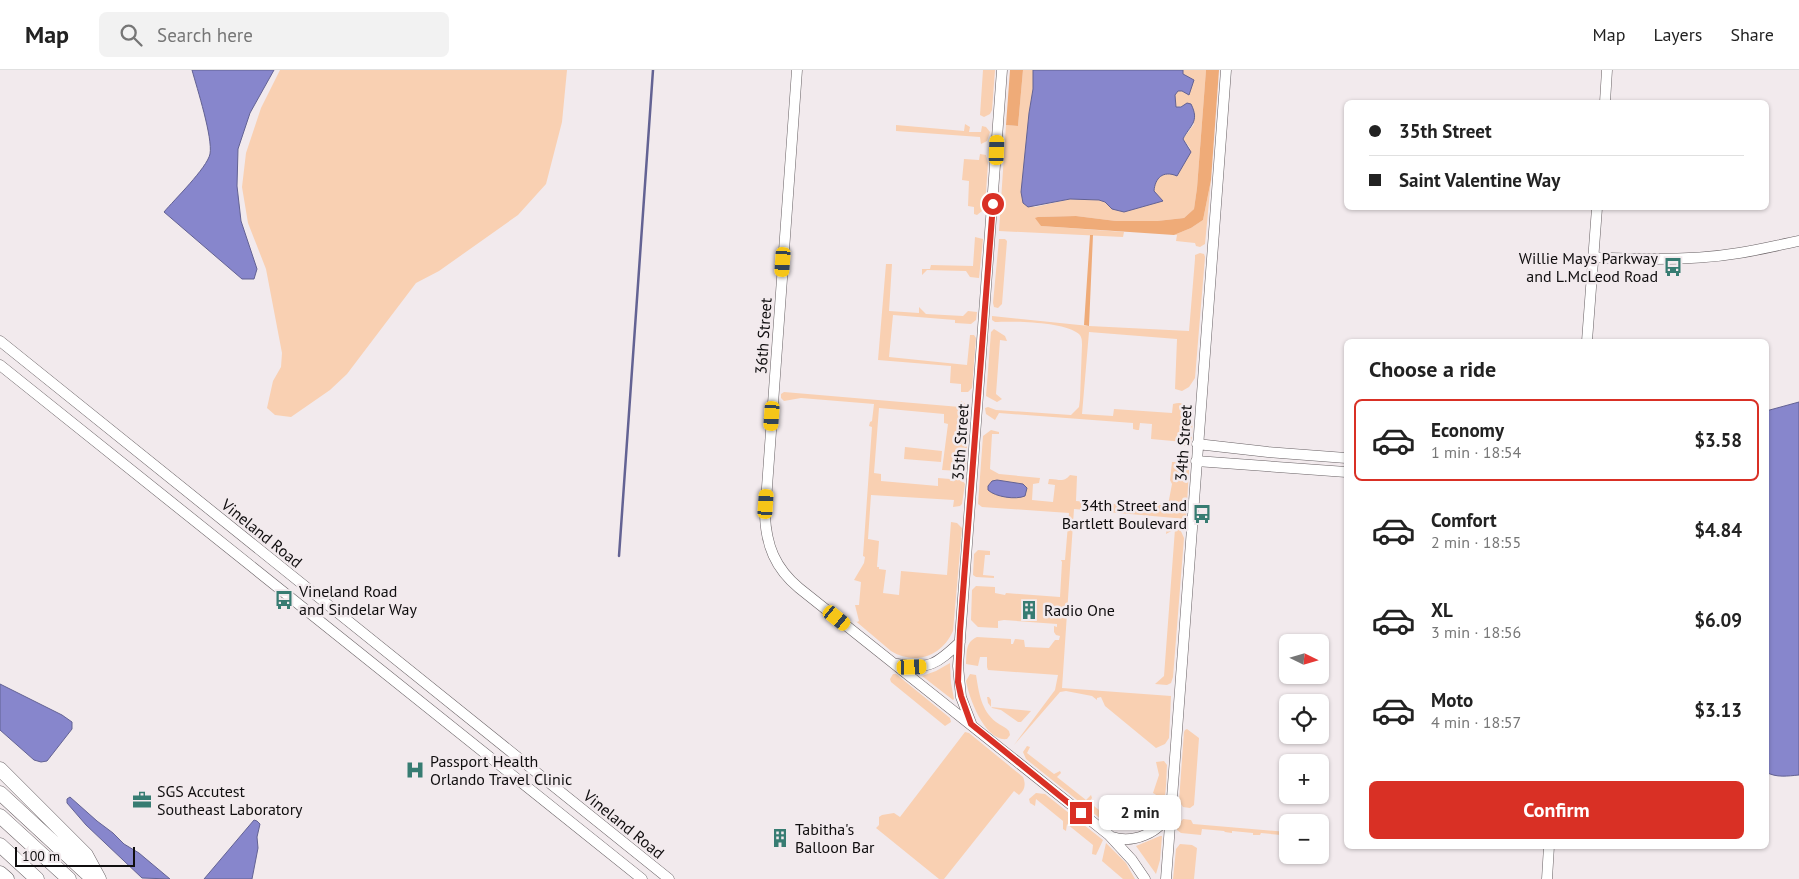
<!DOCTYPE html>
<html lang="en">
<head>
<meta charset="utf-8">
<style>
	body { margin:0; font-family:"PT Sans",sans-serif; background:#f2f2f2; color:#222; height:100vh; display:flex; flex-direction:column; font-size:19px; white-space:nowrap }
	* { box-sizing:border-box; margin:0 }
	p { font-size:16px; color:#767676 }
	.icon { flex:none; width:28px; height:28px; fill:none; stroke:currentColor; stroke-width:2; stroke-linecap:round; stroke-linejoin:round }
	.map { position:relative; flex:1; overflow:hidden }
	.panel { position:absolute; left:1344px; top:269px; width:425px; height:510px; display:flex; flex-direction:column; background:#fff; border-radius:8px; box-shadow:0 1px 4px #0004 }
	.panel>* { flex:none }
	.top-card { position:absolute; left:1344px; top:30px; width:425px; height:110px; border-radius:8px; box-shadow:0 1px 4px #0004; display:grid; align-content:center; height:110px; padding:0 25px; background:#fff }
	.needle { width:32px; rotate:95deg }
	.fabs { position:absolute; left:1279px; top:564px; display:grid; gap:10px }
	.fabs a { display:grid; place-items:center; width:50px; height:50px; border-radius:8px; background:#fff; box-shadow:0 1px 4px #0004; font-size:25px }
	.scale { position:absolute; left:15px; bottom:12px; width:120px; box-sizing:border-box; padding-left:5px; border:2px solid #100e0f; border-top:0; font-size:14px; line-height:18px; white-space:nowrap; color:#100e0f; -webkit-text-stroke:4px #f2eaed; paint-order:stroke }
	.end { position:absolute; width:22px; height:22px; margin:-11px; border:6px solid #d93025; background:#fff; box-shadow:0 0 0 2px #fff }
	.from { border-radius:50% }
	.bubble { position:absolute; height:35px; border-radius:8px; background:#fff; box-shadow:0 1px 4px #0004; font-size:16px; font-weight:700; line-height:35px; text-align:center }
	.car { position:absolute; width:15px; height:30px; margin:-15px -8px; border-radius:6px; box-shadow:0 0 4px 1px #0007; background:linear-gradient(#f5c518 24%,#345 0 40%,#f5c518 0 76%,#345 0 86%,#f5c518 0) }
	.top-card b { display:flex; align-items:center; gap:18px; height:48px; font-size:19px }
	.top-card b+b { border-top:1px solid #e0e0e0 }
	.top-card i { width:12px; height:12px; background:#222 }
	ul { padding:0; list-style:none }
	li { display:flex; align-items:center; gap:15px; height:82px; margin:0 10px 8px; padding:0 15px; border:2px solid transparent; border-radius:8px }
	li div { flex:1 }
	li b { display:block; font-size:19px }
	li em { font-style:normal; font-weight:700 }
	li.selected { border-color:#d93025 }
	li>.icon { width:45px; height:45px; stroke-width:1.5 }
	h2 { padding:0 25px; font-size:22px; line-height:60px }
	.action { display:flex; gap:10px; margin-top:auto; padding:10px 25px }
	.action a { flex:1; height:58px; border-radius:8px; background:#d93025; color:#fff; font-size:20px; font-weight:700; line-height:58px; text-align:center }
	header { display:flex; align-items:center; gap:30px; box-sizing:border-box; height:70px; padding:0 25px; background:#fff; border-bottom:1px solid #e0e0e0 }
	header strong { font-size:24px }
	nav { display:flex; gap:28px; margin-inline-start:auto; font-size:18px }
	.search { width:350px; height:45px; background:#f2f2f2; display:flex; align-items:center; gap:12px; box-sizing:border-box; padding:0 18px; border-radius:8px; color:#767676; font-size:19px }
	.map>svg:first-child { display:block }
</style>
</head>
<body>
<header>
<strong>Map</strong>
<div class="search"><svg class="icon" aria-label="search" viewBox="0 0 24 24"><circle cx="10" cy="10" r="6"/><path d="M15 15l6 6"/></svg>Search here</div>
<nav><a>Map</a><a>Layers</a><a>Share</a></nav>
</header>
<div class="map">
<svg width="1799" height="809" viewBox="0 0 1799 809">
	<rect width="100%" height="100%" fill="#f2eaed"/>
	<path fill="#f9d0b2" d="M280,0H567L562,52L546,114L518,145L439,201L416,213L347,304L330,320L291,347L275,345L267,338L273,311L281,297L282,283L266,199L248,153L242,117L246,83L261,38Z
		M983,0H995L992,40L990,44L984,47L980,45Z
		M1023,0H1033V19L1029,43L1021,122L1023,133L1035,137L1070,129L1099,130L1105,132L1112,139L1124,142L1163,131L1154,121C1155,109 1160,103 1173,104L1190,78L1183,69L1194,54L1183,36L1175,37V25L1178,21L1186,22L1194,10L1183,4V0H1206L1197,118L1194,139L1184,148L1157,151H1116L1076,146L1038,147L1041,156L1124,162L1123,167L999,161L1006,55L1018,56Z
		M965,54L970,57L969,62H981L982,56L986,57L990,62L987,71L981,74L980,67L896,61V55L964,61Z
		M980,84L986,85L988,93L985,136L982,141L977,145L974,144V137L968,136L969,111L962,110L964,89L979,90Z
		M1211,110L1205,174L1200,177L1196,176L1195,173L1176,171L1177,165H1174L1191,158L1203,150Z
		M975,167L983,169L979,208L970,207L966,201L927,200L922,205V199H930L931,195L973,196Z
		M999,169H1005L1007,171L1002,234L998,238L994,237L993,233Z
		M1200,183L1204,184L1205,187L1195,308L1189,317L1182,321L1175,319L1177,269L1089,262L1082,344L1113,346L1114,339L1172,343L1173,334C1198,326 1192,364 1191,376H1184V372L1151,369L1152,354L1140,353L1139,360H1137L1133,359V353L999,343L995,350L986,344L985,338L988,337L996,340L1071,345L1079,337L1080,329L1082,275C1082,270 1082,265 1076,262C1061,252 1013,251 995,252L992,250V246L1089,256L1189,261L1195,189V185Z
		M886,194H892L889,241L919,243V237L926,244L963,246L968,241L977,242L976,250L971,254L955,253V250L893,245L889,287L967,295L970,265H974L976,268L972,318L968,322H961V314L950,313L951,296L878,290Z
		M994,259L1005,266L1007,271L1000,270L996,324L1002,329L997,332L986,326L991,262Z
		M784,322L960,337L961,331L969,336L966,397L961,401L942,400L948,354L944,353V344L879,338L874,403L881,404V411L938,416V408L962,410L965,414L962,434L960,436L953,437L954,430L871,425L868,469L879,471L877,497H879V499L886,500L883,523L899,525L901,501L947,505L951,452L957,453L962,458L953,561C942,586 915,596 891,581L852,548L857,552L859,551L855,535H859L861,512L854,510L864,493L865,487L863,486L872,357L869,356L870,352L872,351L874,334L801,328L784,331L781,328V324Z
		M991,360L999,362V364H992L990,399L999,404L1040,408L1039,413L1033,414L1032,430L1053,432L1055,415L1048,414L1049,409C1057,408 1063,414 1070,405L1077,406L1076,431L1154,437L1155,435H1168L1172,414L1170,410L1172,392H1180L1183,383L1190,384L1186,449L1074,439L1062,618L1171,626L1169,668L1165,674L1156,678L1105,636L1101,627L1097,628V630L1092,626L1066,621L1060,622L1014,675L1055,620L1058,605L988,600L987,597V587H980L978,596L966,594C967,583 965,572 977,567L1011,569V574H1013L1015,569L1024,570L1025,577L1049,578L1055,570H1059L1060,566L1056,565L1054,562V556L1057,557V554L1004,550L998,551V558L978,557L971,550L972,520L976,516L995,517V523L1005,525L1006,523L1060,527L1062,492L1061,490H1065L1069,443L982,437L978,434L983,366Z
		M905,377L942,381L941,392L904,389Z
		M1167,456L1180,459L1184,468L1173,607L1171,613L1167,615L1155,614L1164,606L1175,459L1166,464Z
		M978,480L990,481V485H985L983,505L994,506V508L976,507L973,505L974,484Z
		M950,593L951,613L954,629L953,630L922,606L936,601Z
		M893,604H896L950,648L951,652L945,656L891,612L890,609Z
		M970,604L976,605C979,623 981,640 996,652C1001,656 1006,657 1009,661L1010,665L1007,669C985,672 969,628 966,611Z
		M989,627L991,630V637L1031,641L1021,652H1018L1001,640L992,638L988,633L987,627Z
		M1187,659L1199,668L1194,735L1190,738L1183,737L1179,731L1184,662L1185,660Z
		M965,662L969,663L1023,707C1026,714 1025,720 1019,725L1014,721L944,809H939L876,758L879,755V747L882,745L894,743L900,747Z
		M1027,676L1030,677L1027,683L1054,704L1060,701L1061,703L1057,707L1086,730L1091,725L1092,728L1089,732L1109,748L1120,753L1123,747L1125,748L1124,753C1142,754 1152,742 1158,726L1153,723L1159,705L1156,692L1164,691L1167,695C1166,707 1167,722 1163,734C1154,761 1123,765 1102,750L1026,689L1023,682Z
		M1036,723L1045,724L1103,770L1096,785L1092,784L1093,775L1067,754L1066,761L1063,759V751L1036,729L1035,736L1030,733L1029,729Z
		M1183,749L1191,750L1193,754L1287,762V767H1281V765L1261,763L1260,765H1253V763L1232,761V763L1225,762L1224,761L1202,759L1201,765L1181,763L1177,760V756Z
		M1160,766H1162L1160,790L1156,804L1136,776Z
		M1106,773L1126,793L1135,809H1123L1102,791Z
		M1180,774L1192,775L1197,778L1194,809H1173L1176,779Z"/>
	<path fill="#efab78" d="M1010,0H1023L1018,56L1006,55Z
		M1206,0H1219L1211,110L1203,150L1191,158L1174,165L1041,156L1035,148L1038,147L1076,146L1116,151H1157L1184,148L1194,139L1197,118Z
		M1090,165H1093L1089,256L1084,255Z"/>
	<path fill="#8786cc" stroke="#636293" d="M192,0H274L250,43L238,79L237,116L241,151L257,199L254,209H242L164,142C174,130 207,98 210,84C213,68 197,18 192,0Z
		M1033,0H1183V4L1194,10L1189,25L1182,21H1178L1175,25L1176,37H1181L1187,33L1191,34C1200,52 1190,55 1183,69L1191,82L1177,106C1163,100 1155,108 1154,121L1163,131L1124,142L1112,139L1105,132L1099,130L1070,129L1028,137L1023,133L1021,122L1029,43L1033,19Z
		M1799,332V705C1788,706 1776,708 1766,702V341Z
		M997,410L1023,414L1027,418L1025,426C1016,430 995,427 988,420V416L992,411Z
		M0,614L62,645L72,652V659L47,691L41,692L34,690L0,660Z
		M70,727L97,751L113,763L124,774L139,783L170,809L142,808L86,755L67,733V729Z
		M254,750L257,751L260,754L257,767L258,778L252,809H204Z"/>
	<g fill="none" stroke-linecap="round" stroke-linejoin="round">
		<path stroke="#636293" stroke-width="2.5" d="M619,486L653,0"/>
		<g stroke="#686164" stroke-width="11">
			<path id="minor" d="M797,0L765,445C766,475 775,498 799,518L1109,765L1132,790L1145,809
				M1605,32L1607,0
				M1594,187C1642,190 1691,191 1739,183C1759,180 1779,175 1799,171
				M0,271L669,809
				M1587,271L1597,138
				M0,295L642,809
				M1197,374L1268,382L1346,388
				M1196,391L1346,402
				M897,594C929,600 937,594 960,572
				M971,653L961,627L958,596L1002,0
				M1112,767C1133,774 1160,763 1169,742
				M1166,809L1226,0
				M1547,809L1549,776"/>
		</g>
		<g stroke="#686164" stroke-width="15">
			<path id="highway" d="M0,699L86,785L99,809
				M0,723L93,809
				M0,746L69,809
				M0,775L37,809
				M0,803L7,809"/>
		</g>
		<use href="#minor" stroke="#fff" stroke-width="10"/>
		<use href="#highway" stroke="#fff" stroke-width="14"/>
	</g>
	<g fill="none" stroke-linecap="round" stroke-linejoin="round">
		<path stroke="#d93025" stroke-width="6" d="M993,134L960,561L958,612L961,626L971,654L1081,743"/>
	</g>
	<defs>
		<g id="bus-bare" transform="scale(1.5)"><path d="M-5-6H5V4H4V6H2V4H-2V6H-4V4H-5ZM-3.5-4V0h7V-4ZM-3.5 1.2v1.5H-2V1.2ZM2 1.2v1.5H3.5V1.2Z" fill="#377c72" stroke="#f2eaed" stroke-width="2.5" paint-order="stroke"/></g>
		<g id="building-bare" transform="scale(1.5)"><path d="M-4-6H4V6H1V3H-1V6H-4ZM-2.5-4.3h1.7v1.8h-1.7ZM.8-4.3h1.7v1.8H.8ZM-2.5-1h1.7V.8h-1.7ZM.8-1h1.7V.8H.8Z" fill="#377c72" stroke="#f2eaed" stroke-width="2.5" paint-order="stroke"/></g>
		<g id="hospital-bare" transform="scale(1.5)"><path d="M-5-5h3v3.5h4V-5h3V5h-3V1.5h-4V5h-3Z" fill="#377c72" stroke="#f2eaed" stroke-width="2.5" paint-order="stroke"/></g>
		<g id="office-bare" transform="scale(1.5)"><path d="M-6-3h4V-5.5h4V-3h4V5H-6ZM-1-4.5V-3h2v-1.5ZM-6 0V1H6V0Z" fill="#377c72" stroke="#f2eaed" stroke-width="2.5" paint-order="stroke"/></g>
	</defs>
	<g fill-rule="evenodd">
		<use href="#bus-bare" x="1673" y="197"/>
		<use href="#bus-bare" x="1202" y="444"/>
		<use href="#bus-bare" x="284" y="530"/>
		<use href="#building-bare" x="1029" y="540"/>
		<use href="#hospital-bare" x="415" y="700"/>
		<use href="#office-bare" x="142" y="730"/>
		<use href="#building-bare" x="780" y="768"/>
	</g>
	<g text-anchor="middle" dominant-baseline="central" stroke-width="5" stroke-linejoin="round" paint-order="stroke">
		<g font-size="16" fill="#100e0f" stroke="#f2eaed" text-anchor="start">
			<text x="1658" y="188" text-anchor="end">Willie Mays Parkway<tspan x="1658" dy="18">and L.McLeod Road</tspan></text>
			<text x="1187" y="435" text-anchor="end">34th Street and<tspan x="1187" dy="18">Bartlett Boulevard</tspan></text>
			<text x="299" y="521">Vineland Road<tspan x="299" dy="18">and Sindelar Way</tspan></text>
			<text x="1044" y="540">Radio One</text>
			<text x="430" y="691">Passport Health<tspan x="430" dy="18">Orlando Travel Clinic</tspan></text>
			<text x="157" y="721">SGS Accutest<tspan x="157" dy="18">Southeast Laboratory</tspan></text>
			<text x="795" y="759">Tabitha's<tspan x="795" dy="18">Balloon Bar</tspan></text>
		</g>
		<g font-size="16" fill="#100e0f" stroke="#f2eaed">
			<text transform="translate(763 266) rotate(-86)">36th Street</text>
			<text transform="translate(960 372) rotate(-86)">35th Street</text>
			<text transform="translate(1183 373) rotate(-86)">34th Street</text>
			<text transform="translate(262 463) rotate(39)">Vineland Road</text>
			<text transform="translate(624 754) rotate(39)">Vineland Road</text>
		</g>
	</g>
</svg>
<div class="fabs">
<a><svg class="needle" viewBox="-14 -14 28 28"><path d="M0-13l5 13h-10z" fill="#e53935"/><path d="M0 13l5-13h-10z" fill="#767676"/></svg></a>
<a><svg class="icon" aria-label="locate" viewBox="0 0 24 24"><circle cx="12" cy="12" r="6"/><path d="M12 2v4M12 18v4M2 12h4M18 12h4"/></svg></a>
<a>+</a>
<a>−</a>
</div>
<div class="scale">100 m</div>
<i class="end from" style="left:993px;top:134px"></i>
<i class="end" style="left:1081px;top:743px"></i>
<div class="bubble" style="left:1099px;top:725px;width:82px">2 min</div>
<i class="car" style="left:997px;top:80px;rotate:2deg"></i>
<i class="car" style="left:783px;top:192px;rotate:184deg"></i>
<i class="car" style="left:772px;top:346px;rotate:184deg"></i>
<i class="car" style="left:766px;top:434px;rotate:4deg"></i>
<i class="car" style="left:837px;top:548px;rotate:129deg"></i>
<i class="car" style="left:912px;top:597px;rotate:88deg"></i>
<div class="top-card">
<b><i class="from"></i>35th Street</b>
<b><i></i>Saint Valentine Way</b>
</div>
<section class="panel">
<h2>Choose a ride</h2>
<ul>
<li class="selected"><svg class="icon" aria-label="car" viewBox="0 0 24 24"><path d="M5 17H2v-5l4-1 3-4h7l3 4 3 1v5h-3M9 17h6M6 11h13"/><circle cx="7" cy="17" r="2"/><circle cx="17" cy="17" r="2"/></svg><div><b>Economy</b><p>1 min · 18:54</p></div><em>$3.58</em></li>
<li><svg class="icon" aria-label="car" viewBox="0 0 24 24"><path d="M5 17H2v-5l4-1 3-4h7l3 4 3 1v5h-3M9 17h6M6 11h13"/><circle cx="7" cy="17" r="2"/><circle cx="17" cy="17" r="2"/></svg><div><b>Comfort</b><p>2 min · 18:55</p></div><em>$4.84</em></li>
<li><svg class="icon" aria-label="car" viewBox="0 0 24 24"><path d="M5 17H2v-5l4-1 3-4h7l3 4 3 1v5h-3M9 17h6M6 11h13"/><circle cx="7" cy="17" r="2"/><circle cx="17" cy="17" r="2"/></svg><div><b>XL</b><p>3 min · 18:56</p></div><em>$6.09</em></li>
<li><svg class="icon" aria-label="car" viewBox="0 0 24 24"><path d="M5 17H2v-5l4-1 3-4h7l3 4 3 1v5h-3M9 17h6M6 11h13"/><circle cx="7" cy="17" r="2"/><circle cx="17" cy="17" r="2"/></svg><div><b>Moto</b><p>4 min · 18:57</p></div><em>$3.13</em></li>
</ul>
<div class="action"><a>Confirm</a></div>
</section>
</div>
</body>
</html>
